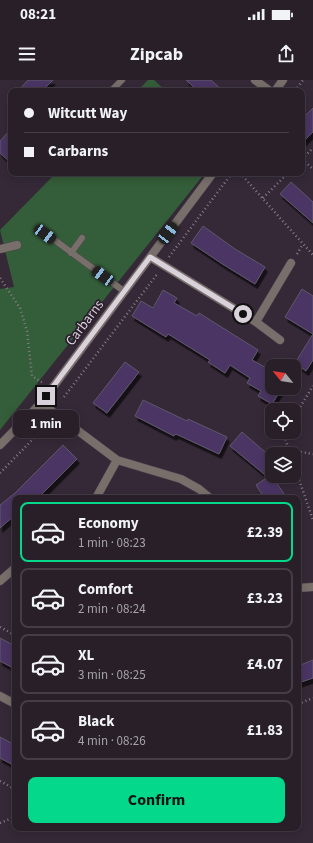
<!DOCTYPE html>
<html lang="en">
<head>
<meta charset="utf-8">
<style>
	body { margin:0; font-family:"Source Sans 3",sans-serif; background:#342c35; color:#f1f3f6; height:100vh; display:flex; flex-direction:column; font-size:15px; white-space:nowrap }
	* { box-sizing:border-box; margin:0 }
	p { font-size:13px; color:#a5a2a8 }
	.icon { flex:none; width:22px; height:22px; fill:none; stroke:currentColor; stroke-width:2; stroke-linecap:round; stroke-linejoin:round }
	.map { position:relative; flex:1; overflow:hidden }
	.sheet { position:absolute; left:12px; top:415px; width:289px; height:336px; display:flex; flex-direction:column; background:#281f29; border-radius:8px; box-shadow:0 2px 10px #0003,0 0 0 1px #443d46 }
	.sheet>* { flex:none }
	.banner { position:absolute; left:8px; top:8px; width:297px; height:88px; border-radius:8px; box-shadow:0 2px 10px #0003,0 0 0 1px #443d46; display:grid; align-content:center; height:88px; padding:0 16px; background:#281f29 }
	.needle { width:26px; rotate:300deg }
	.tools { position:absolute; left:265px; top:279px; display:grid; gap:8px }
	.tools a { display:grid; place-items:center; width:36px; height:36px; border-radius:8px; background:#281f29; box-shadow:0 2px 10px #0003,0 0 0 1px #443d46; font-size:20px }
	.end { position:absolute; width:18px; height:18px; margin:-9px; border:5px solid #dad2db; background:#111; box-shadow:0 0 0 2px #111 }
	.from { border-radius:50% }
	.bubble { position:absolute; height:28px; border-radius:8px; background:#281f29; box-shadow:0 2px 10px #0003,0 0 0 1px #443d46; font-size:13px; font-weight:700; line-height:28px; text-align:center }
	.car { position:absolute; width:12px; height:24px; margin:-12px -6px; border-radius:5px; box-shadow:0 0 3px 1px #0007; background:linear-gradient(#222 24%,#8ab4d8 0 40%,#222 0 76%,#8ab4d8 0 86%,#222 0) }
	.banner b { display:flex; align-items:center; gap:14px; height:38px; font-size:15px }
	.banner b+b { border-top:1px solid #443d46 }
	.banner i { width:10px; height:10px; background:#f1f3f6 }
	ul { padding:7px 0 0; list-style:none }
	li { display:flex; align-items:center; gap:12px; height:60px; margin:0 8px 6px; padding:0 8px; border:2px solid #443d46; border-radius:8px }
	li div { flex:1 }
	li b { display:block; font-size:15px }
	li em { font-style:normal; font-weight:700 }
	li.current { border-color:#04d98b }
	li>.icon { width:36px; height:36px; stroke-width:1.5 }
	.cta { display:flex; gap:8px; margin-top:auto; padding:8px 16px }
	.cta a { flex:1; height:46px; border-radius:8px; background:#04d98b; color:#111; font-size:16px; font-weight:700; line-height:46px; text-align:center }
	.status { display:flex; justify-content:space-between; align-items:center; height:28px; padding:0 20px; background:#281f29; direction:ltr }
	.status svg { height:11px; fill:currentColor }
	header { display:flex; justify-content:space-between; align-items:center; height:52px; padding:0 16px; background:#281f29; font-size:18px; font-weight:700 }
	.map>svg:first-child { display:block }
</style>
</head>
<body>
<div class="status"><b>08:21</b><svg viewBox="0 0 49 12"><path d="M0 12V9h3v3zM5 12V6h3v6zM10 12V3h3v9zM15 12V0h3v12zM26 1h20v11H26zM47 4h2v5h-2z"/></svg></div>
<header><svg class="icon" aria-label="menu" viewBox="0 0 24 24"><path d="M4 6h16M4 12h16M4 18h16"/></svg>Zipcab<svg class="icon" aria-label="share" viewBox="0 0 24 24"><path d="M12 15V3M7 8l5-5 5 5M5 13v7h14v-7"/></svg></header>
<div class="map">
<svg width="313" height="763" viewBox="0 0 313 763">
	<defs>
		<filter id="shadow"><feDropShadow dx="2.5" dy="4.5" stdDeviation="0" flood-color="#0009"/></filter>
	</defs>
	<rect width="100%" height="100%" fill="#352937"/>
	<path fill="#345d39" d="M148,0H154L166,11H137Z
		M56,93H205L0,350V209L14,207L0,150Z"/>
	<path fill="#4b3665" stroke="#5e5769" filter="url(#shadow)" d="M28,0H53L42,11H18Z
		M186,0H211L223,11H198Z
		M313,28V52L302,63V39Z
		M11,49V83L0,73V61Z
		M291,102L313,122V143L280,114Z
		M203,146L235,169L265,187L255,204L224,185L191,163Z
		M302,209L313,216V254L285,237Z
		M163,210L177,218L174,223L197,236L199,233L258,270L252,280L272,291V308H282L272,324L258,316L261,311L247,303L250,298L230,285L225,293L208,282L210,280L173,257L168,254L166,257L132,236L141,221L153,228Z
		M313,254V280L306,291L295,283Z
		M125,282L139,292L107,333L93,323Z
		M143,320L187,341L188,339L227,357L219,374L176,354L174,356L135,336Z
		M242,352L272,378V384L264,394L230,366Z
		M63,365L77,379L38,418H15V435L0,448V425L15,413Z
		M271,395L287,418H264L256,405Z
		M0,558L15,566V589L0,581Z
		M313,580V598L298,603V586Z
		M0,657L15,665V686L0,678Z"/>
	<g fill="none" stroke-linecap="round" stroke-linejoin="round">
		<g stroke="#4f4451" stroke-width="7">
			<path id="lane" d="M111,11L122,0
				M45,153L125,212
				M71,173L82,158"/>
		</g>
		<g stroke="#4f4451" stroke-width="9">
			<path id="street" d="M255,0L270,11
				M275,11L283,0
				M0,169L17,165
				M150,177L256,242L280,260
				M256,242L291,183
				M41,323L117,380L181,399L199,409L210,418
				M0,365L41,323L213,93
				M96,418L117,380
				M0,501L15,488
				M298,508L313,507
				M0,616L15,624"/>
		</g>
		<path stroke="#877d88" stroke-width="2.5" stroke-dasharray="1 3" stroke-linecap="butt" d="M295,11L303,0
			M302,79L313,68
			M302,79L313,89
			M240,93L313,175
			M263,118L288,93
			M297,174L303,164
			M169,177L232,93
			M0,198L20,228L27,251L32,296L43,303
			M64,317L158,193
			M294,337L313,306
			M285,352L284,354L290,374
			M289,370L313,374
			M294,385L313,440
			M0,393L35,357L47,341
			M0,547L15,555
			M298,624L313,618
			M0,701L15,709
			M0,743L15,737"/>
		<use href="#lane" stroke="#786f6a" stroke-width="6"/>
		<use href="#street" stroke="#786f6a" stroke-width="8"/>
	</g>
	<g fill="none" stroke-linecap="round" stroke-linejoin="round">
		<path stroke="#dad2db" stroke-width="5" d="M46,316L150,177L243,234"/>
	</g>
	<g text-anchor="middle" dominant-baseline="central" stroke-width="3.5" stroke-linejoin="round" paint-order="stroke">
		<g font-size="14" fill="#dad2db" stroke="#2b1f2d">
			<text transform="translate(85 243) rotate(-53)">Carbarns</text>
		</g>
	</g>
</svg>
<div class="tools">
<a><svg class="needle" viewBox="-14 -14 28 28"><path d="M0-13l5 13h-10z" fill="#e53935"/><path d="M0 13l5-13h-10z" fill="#a5a2a8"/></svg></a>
<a><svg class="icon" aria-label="locate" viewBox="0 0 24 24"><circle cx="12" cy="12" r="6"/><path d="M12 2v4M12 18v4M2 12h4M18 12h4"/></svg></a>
<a><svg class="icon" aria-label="layers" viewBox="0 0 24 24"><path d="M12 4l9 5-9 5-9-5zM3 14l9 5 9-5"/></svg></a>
</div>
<i class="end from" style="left:243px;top:234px"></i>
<i class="end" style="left:46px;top:316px"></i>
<div class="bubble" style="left:13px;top:330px;width:66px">1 min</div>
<i class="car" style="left:168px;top:153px;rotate:37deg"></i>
<i class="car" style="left:45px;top:154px;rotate:126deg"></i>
<i class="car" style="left:103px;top:196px;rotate:306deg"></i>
<div class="banner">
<b><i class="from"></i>Witcutt Way</b>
<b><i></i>Carbarns</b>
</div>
<section class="sheet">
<ul>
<li class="current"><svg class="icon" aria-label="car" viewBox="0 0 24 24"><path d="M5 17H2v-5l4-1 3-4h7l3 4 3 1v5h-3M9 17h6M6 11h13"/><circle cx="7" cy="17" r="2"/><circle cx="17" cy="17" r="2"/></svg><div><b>Economy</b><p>1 min · 08:23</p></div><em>£2.39</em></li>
<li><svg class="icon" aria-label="car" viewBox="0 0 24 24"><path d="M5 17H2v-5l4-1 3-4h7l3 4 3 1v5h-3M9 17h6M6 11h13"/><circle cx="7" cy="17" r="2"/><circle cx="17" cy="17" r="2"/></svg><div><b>Comfort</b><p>2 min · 08:24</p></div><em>£3.23</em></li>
<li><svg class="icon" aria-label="car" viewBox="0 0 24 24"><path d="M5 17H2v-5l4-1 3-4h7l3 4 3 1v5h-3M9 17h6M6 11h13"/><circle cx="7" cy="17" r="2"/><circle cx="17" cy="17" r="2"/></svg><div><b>XL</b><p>3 min · 08:25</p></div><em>£4.07</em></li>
<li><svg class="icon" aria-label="car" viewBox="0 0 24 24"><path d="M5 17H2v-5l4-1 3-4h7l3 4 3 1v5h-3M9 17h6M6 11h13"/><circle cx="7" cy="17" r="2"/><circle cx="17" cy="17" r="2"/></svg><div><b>Black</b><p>4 min · 08:26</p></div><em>£1.83</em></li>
</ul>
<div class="cta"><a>Confirm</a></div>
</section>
</div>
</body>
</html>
